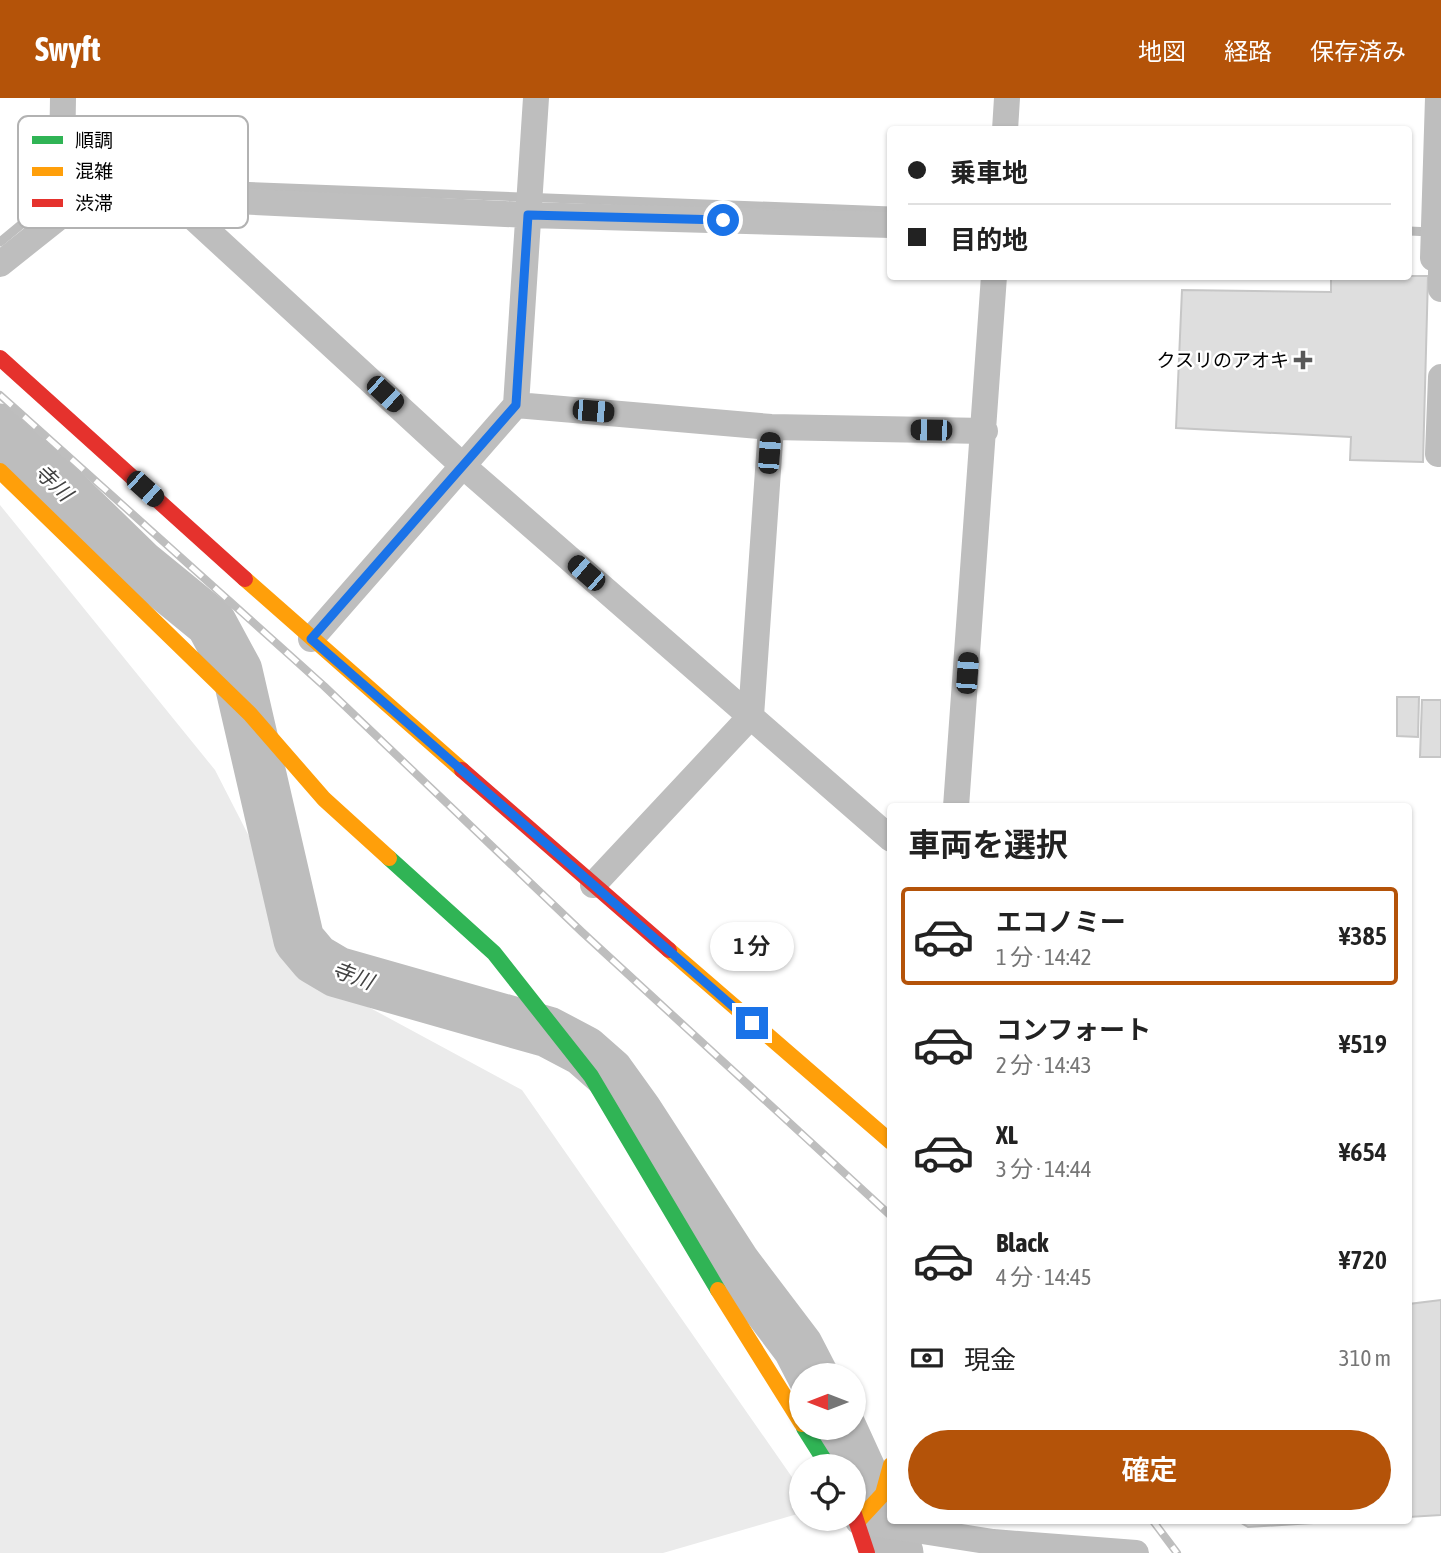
<!DOCTYPE html>
<html lang="ja">
<head>
<meta charset="utf-8">
<style>
	body { margin:0; font-family:"Asap Condensed","Noto Sans JP",sans-serif; background:#f2f2f2; color:#222; height:100vh; display:flex; flex-direction:column; font-size:26px; white-space:nowrap }
	* { box-sizing:border-box; margin:0 }
	p { font-size:23px; color:#767676 }
	.icon { flex:none; width:38px; height:38px; fill:none; stroke:currentColor; stroke-width:2; stroke-linecap:round; stroke-linejoin:round }
	.map { position:relative; flex:1; overflow:hidden }
	.details { position:absolute; left:887px; top:705px; width:525px; height:721px; display:flex; flex-direction:column; background:#fff; border-radius:7px; box-shadow:0 2px 5px #0004 }
	.details>* { flex:none }
	.banner { position:absolute; left:887px; top:28px; width:525px; height:154px; border-radius:7px; box-shadow:0 2px 5px #0004; display:grid; align-content:center; height:154px; padding:0 21px; background:#fff }
	.needle { width:46px; rotate:270deg }
	.fabs { position:absolute; left:789px; top:1265px; display:grid; gap:14px }
	.fabs a { display:grid; place-items:center; width:77px; height:77px; border-radius:50%; background:#fff; box-shadow:0 2px 5px #0004; font-size:35px }
	.end { position:absolute; width:32px; height:32px; margin:-16px; border:9px solid #1a73e8; background:#fff; box-shadow:0 0 0 4px #fff }
	.from { border-radius:50% }
	.bubble { position:absolute; height:49px; border-radius:24px; background:#fff; box-shadow:0 2px 5px #0004; font-size:23px; font-weight:600; line-height:49px; text-align:center }
	.car { position:absolute; width:21px; height:42px; margin:-21px -10px; border-radius:9px; box-shadow:0 0 5px 2px #0007; background:linear-gradient(#222 24%,#8ab4d8 0 40%,#222 0 76%,#8ab4d8 0 86%,#222 0) }
	.banner b { display:flex; align-items:center; gap:24px; height:66px; font-size:26px }
	.banner b+b { border-top:2px solid #e0e0e0 }
	.banner i { width:18px; height:18px; background:#222 }
	ul { padding:0; list-style:none }
	li { display:flex; align-items:center; gap:21px; height:98px; margin:0 14px 10px; padding:0 7px; border:4px solid transparent; border-radius:7px }
	li div { flex:1 }
	li b { display:block; font-size:26px }
	li em { font-style:normal; font-weight:600 }
	li.current { border-color:#b45309 }
	li>.icon { width:63px; height:63px; stroke-width:1.5 }
	h2 { padding:0 21px; font-size:32px; line-height:84px }
	.pay { display:flex; align-items:center; gap:18px; height:77px; padding:0 21px; font-size:26px }
	.pay p { margin-inline-start:auto }
	.action { display:flex; gap:14px; margin-top:auto; padding:14px 21px }
	.action a { flex:1; height:80px; border-radius:42px; background:#b45309; color:#fff; font-size:28px; font-weight:600; line-height:80px; text-align:center }
	header { display:flex; align-items:center; gap:42px; box-sizing:border-box; height:98px; padding:0 35px; background:#b45309; color:#fff }
	header strong { font-size:33px }
	nav { display:flex; gap:38px; margin-inline-start:auto; font-size:24px }
	.map>svg:first-child { display:block }
</style>
</head>
<body>
<header>
<strong>Swyft</strong>
<nav><a>地図</a><a>経路</a><a>保存済み</a></nav>
</header>
<div class="map">
<svg width="1441" height="1455" viewBox="0 0 1441 1455">
	<rect width="100%" height="100%" fill="#fff"/>
	<path fill="#ebebeb" d="M0,407L215,672L324,885L522,992L801,1392V1415L663,1455H0Z"/>
	<g fill="none" stroke-linecap="round" stroke-linejoin="round">
		<path stroke="#bdbdbd" stroke-width="9" d="M1409,133L1432,134
			M0,144L75,82L891,113"/>
		<path stroke="#bdbdbd" stroke-width="51" d="M0,331L140,467L211,525L237,573L299,842L315,861L337,874L548,934L584,953L609,975L637,1014L736,1167L798,1249L813,1278
			M841,1330L898,1455"/>
	</g>
	<path fill="#dedede" stroke="#c6c6c6" stroke-width="2" d="M1331,178H1428L1423,364L1350,362L1351,339L1176,330L1182,192L1331,194Z
		M1397,599H1419L1418,639L1397,638Z
		M1422,602H1441V659H1420Z
		M1441,1202V1417L1409,1419V1206Z
		M1238,1423H1346L1248,1429Z"/>
	<g fill="none" stroke-linecap="round" stroke-linejoin="round">
		<path stroke="#bebebe" stroke-width="26" d="M63,0L62,62L88,96
			M1005,32L1007,0
			M173,101L462,367L891,741
			M1433,160L1438,0
			M1441,160V191
			M0,166L88,96L528,117L891,127
			M516,307L771,329L985,333
			M1438,356L1441,279
			M311,541L516,307L536,0
			M956,709L994,178
			M593,787L751,618L771,329
			M858,1423L993,1444L1136,1455"/>
		<path stroke="#30b455" stroke-width="16" d="M389,760L494,855L591,978L718,1192
			M804,1330L828,1368"/>
		<path stroke="#ff9f0a" stroke-width="16" d="M0,373L250,616L324,701L389,760
			M245,481L462,672
			M669,852L891,1044
			M718,1192L802,1326
			M858,1423L883,1396L891,1367"/>
		<path stroke="#e5322d" stroke-width="16" d="M0,260L245,481
			M462,672L669,852
			M854,1416L867,1455"/>
		<g stroke="#bebebe" stroke-width="8">
			<path id="rail" d="M0,297L324,588L582,834L891,1118
				M1153,1423L1177,1455"/>
		</g>
		<use href="#rail" stroke="#fff" stroke-width="5" stroke-dasharray="16" stroke-linecap="butt"/>
	</g>
	<g fill="none" stroke-linecap="round" stroke-linejoin="round">
		<path stroke="#1a73e8" stroke-width="9" d="M723,122L528,117L516,307L311,541L752,925"/>
	</g>
	<path fill="#595959" stroke="#fff" stroke-width="2.5" d="M1299.5 251.5h7v7h7v7h-7v7h-7v-7h-7v-7h7z"/>
	<g text-anchor="middle" dominant-baseline="central" stroke-width="5" stroke-linejoin="round" paint-order="stroke">
		<g font-size="19" fill="#000" stroke="#fff" text-anchor="end">
			<text x="1289" y="262">クスリのアオキ</text>
		</g>
		<g font-size="21" font-style="italic" fill="#424242" stroke="#fff">
			<text transform="translate(54 384) rotate(44)">寺川</text>
			<text transform="translate(353 877) rotate(20)">寺川</text>
		</g>
	</g>
	<rect x="18" y="18" width="230" height="112" rx="10" fill="#fff" stroke="#b2b2b2" stroke-width="2"/>
	<rect x="32" y="38" width="31" height="8" fill="#30b455"/>
	<rect x="32" y="69" width="31" height="9" fill="#ff9f0a"/>
	<rect x="32" y="101" width="31" height="8" fill="#e5322d"/>
	<g font-size="19" fill="#000">
		<text x="75" y="49">順調</text>
		<text x="75" y="80">混雑</text>
		<text x="75" y="112">渋滞</text>
	</g>
</svg>
<div class="fabs">
<a><svg class="needle" viewBox="-14 -14 28 28"><path d="M0-13l5 13h-10z" fill="#e53935"/><path d="M0 13l5-13h-10z" fill="#767676"/></svg></a>
<a><svg class="icon" aria-label="locate" viewBox="0 0 24 24"><circle cx="12" cy="12" r="6"/><path d="M12 2v4M12 18v4M2 12h4M18 12h4"/></svg></a>
</div>
<i class="end from" style="left:723px;top:122px"></i>
<i class="end" style="left:752px;top:925px"></i>
<div class="bubble" style="left:710px;top:824px;width:84px">1 分</div>
<i class="car" style="left:385px;top:296px;rotate:133deg"></i>
<i class="car" style="left:593px;top:313px;rotate:95deg"></i>
<i class="car" style="left:931px;top:332px;rotate:271deg"></i>
<i class="car" style="left:769px;top:355px;rotate:4deg"></i>
<i class="car" style="left:145px;top:391px;rotate:132deg"></i>
<i class="car" style="left:586px;top:475px;rotate:311deg"></i>
<i class="car" style="left:967px;top:575px;rotate:4deg"></i>
<div class="banner">
<b><i class="from"></i>乗車地</b>
<b><i></i>目的地</b>
</div>
<section class="details">
<h2>車両を選択</h2>
<ul>
<li class="current"><svg class="icon" aria-label="car" viewBox="0 0 24 24"><path d="M5 17H2v-5l4-1 3-4h7l3 4 3 1v5h-3M9 17h6M6 11h13"/><circle cx="7" cy="17" r="2"/><circle cx="17" cy="17" r="2"/></svg><div><b>エコノミー</b><p>1 分 · 14:42</p></div><em>¥385</em></li>
<li><svg class="icon" aria-label="car" viewBox="0 0 24 24"><path d="M5 17H2v-5l4-1 3-4h7l3 4 3 1v5h-3M9 17h6M6 11h13"/><circle cx="7" cy="17" r="2"/><circle cx="17" cy="17" r="2"/></svg><div><b>コンフォート</b><p>2 分 · 14:43</p></div><em>¥519</em></li>
<li><svg class="icon" aria-label="car" viewBox="0 0 24 24"><path d="M5 17H2v-5l4-1 3-4h7l3 4 3 1v5h-3M9 17h6M6 11h13"/><circle cx="7" cy="17" r="2"/><circle cx="17" cy="17" r="2"/></svg><div><b>XL</b><p>3 分 · 14:44</p></div><em>¥654</em></li>
<li><svg class="icon" aria-label="car" viewBox="0 0 24 24"><path d="M5 17H2v-5l4-1 3-4h7l3 4 3 1v5h-3M9 17h6M6 11h13"/><circle cx="7" cy="17" r="2"/><circle cx="17" cy="17" r="2"/></svg><div><b>Black</b><p>4 分 · 14:45</p></div><em>¥720</em></li>
</ul>
<div class="pay"><svg class="icon" aria-label="cash" viewBox="0 0 24 24"><path d="M3 7h18v10H3z"/><circle cx="12" cy="12" r="2"/></svg>現金<p>310 m</p></div>
<div class="action"><a>確定</a></div>
</section>
</div>
</body>
</html>
